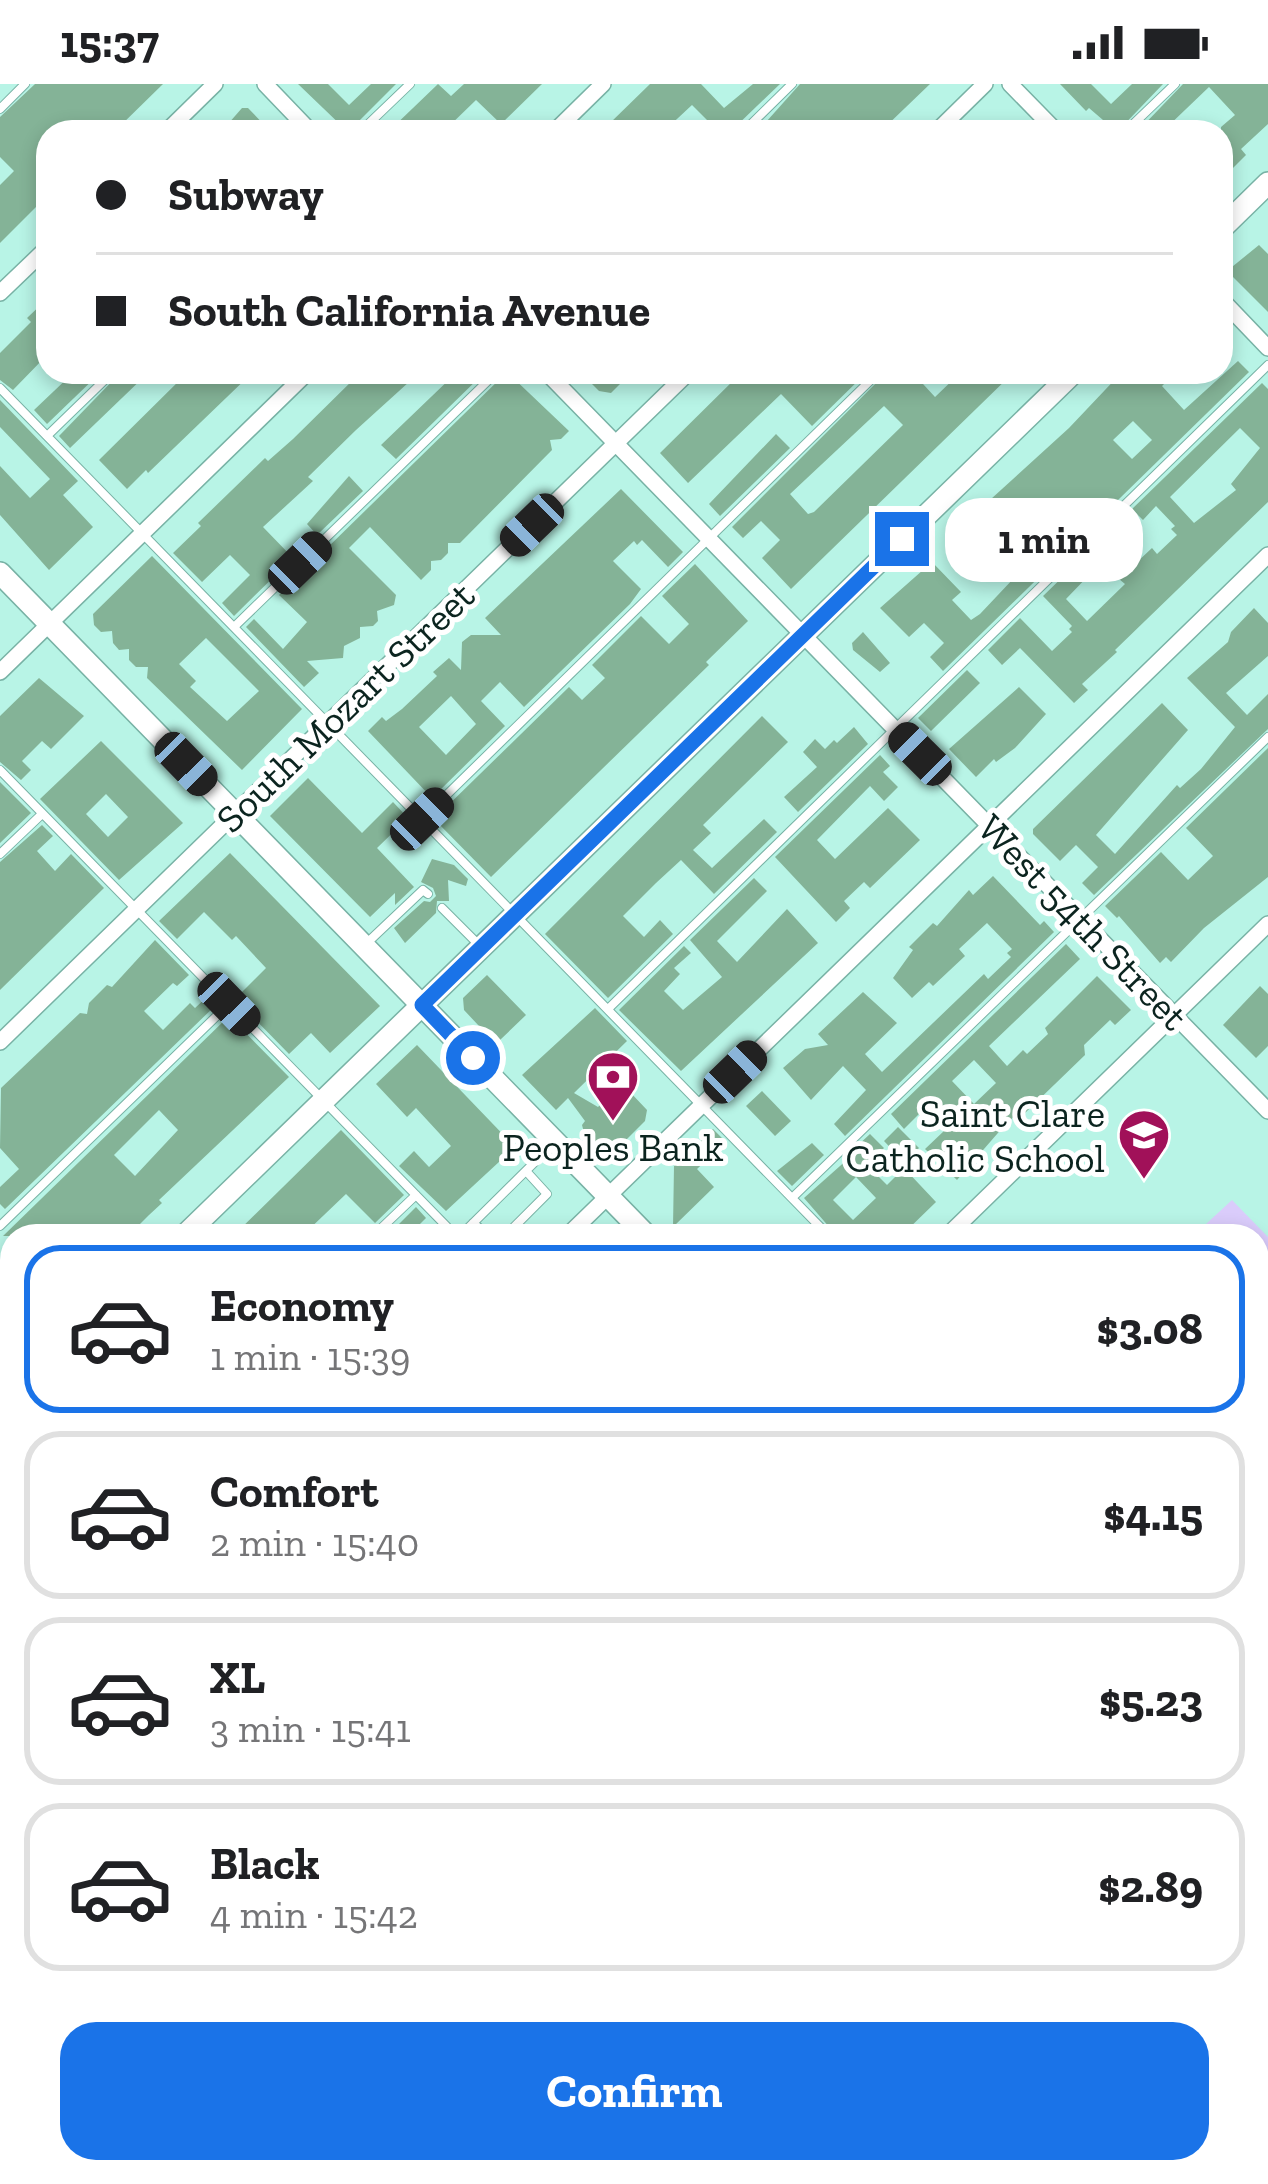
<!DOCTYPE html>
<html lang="en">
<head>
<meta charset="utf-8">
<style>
	body { margin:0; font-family:"Zilla Slab",serif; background:#f2f2f2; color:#202124; height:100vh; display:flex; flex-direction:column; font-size:45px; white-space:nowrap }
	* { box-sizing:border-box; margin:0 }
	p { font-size:39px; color:#757577 }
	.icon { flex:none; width:66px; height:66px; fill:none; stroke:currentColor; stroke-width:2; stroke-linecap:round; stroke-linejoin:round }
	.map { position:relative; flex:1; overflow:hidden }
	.drawer { position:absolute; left:0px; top:1140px; width:1269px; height:960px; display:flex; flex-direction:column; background:#fff; border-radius:36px 36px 0 0; box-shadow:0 6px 18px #0003 }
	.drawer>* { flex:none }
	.guide { position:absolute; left:36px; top:36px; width:1197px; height:264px; border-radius:36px; box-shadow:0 6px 18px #0003; display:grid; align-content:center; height:264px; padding:0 60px; background:#fff }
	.end { position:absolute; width:54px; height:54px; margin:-27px; border:15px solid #1a73e8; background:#fff; box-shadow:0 0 0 6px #fff }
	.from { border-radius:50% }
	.bubble { position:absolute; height:84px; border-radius:36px; background:#fff; box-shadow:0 6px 18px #0003; font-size:39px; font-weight:800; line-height:84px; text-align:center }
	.car { position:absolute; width:36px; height:72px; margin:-36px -18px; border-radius:15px; box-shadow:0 0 9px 3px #0007; background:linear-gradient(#222 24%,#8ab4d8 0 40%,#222 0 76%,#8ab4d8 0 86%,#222 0) }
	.guide b { display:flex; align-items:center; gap:42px; height:114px; font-size:45px }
	.guide b+b { border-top:3px solid #e0e0e0 }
	.guide i { width:30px; height:30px; background:#202124 }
	ul { padding:21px 0 0; list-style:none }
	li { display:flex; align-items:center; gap:36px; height:168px; margin:0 24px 18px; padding:0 36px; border:6px solid #e0e0e0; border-radius:36px }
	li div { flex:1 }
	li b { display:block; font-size:45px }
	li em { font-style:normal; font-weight:800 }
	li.selected { border-color:#1a73e8 }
	li>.icon { width:108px; height:108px; stroke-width:1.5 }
	.action { display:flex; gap:24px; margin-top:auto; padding:24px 60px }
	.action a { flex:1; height:138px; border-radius:36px; background:#1a73e8; color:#fff; font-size:48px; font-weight:800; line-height:138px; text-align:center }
	.status { display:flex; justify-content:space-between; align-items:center; height:84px; padding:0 60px; background:#fff; direction:ltr }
	.status svg { height:33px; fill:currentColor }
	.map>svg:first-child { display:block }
</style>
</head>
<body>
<div class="status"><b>15:37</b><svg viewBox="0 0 49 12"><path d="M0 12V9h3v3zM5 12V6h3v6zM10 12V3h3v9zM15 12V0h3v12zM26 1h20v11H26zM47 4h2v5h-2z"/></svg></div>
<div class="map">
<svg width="1268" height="2100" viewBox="0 0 1268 2100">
	<rect width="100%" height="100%" fill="#b8f4e6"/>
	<path fill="#daccfb" d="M1232,1116L1268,1153V1175L1257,1186V1152H1218L1206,1140Z
		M1268,1993V2100H1159L1171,2088H1257V2004Z
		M111,2088H304L291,2100H122Z"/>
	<path fill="#84b397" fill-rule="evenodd" d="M35,0H163L114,48H48V111L0,159V101L14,87L0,73V33Z
		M298,0H328L349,21L371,0H396L348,48Z
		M438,0L451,12L464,0H542L501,40L476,16L443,48H388Z
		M650,0H701L724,24L753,0H780L730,48H703L711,40L692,21L663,48H617L609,40Z
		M800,0H930L880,48H757Z
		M1060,0H1091L1111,20L1132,0H1163L1117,48L1089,24L1086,27Z
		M1183,0H1268V40L1241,65L1246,71L1221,96V43L1235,31L1209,3L1162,48H1137Z
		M242,24H248L271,48H221Z
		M1259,161L1268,170V228L1227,187Z
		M48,214V270L13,306L0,296V269L31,238L27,234Z
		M1238,277L1249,288L943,587L930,573L944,559L924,539L909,553L880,524L932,478L961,508L952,516L971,536L980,530L1046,460L1030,444L981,490L952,457L991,415L1069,344L1122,288H1176L1162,302L1184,326ZM1133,337L1152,356L1132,375L1113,356Z
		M74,288H101L47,340L34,326Z
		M121,288H149L70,364L59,352Z
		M188,288H253L148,389L146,386L127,405L99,376Z
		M361,288H420L356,346L308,393L313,397L263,443L293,474L234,532L222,519L250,491L230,471L202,498L173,469L201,442L198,439L265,374L268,377L293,355Z
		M457,288H485L396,375L381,361Z
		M507,288L569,347L561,355L550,356L552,366L460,459H448V469L441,476L431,477V486L421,496L370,443L349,464L396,511L394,521L377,527L378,537L373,542L360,543V554L344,562L343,574L307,577L319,589L304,603L246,543L254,535L283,565L307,538L279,511Z
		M580,288H632L611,309L599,307Z
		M742,288H867L812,342L781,310L688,399L660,369Z
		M887,288H912L935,313L961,288H1014L791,505L762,474L780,456L761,437L743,454L732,443ZM884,322L903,341L814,428L808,430L790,410Z
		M1262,299L1268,305V418L1115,566L1117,568L1082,600L1088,606L1074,619L1020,564L1002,581L988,566L1020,534L1052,567L1072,548L1069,545L1072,542L1043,512L1106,451L1117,462L1066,515L1087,537L1125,500L1119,495L1152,464L1157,470L1177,451L1171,445L1175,442L1156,422L1143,436L1132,425ZM1240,344L1260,364L1231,400L1236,406L1194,439L1170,413Z
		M0,316L78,397L63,411L93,443L49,486L0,431V382L30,414L50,395L0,343Z
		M776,350L790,364L720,432L709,420Z
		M349,392L363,407L317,451L307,440Z
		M621,405L683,468L668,483L642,456L637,461L634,457L613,477L641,505L630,520L524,623L500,598L481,617L505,642L432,714L368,647L382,633L386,637L402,625L437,592L433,588L449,574L461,586L462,558L471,551H501L485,534ZM451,612L476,640L446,671L419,643Z
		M152,472L302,625L242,686L147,594L148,583H136L129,576V565L119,566L113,559L112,547L101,548L94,541L93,530ZM206,554L259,607L227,637L190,603L196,597L179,580Z
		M695,480L748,537L706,578L709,581L491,793L434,735L569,603L582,616L605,594L592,581L641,532L669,560L689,540L662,512Z
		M1254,524L1268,539V572L1226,609L1247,631L1268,610V645L1094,811L1082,799L1098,783L1076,761L1060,777L1033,750V745L1162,619L1188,646L1096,751L1115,770L1177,701L1180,704L1201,685L1235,643L1187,594L1228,558L1231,548Z
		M863,548L890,579L880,588L853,566L852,559Z
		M967,586L980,599L931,647L918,634Z
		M39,594L84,632L51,665L42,657L22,677L31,686L21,696L0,678V632Z
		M1019,603L1046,630L1015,664L996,678L994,675L976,693L949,665Z
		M762,632L788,658L703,741L711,749L693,766L712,784L764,735L777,748L714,810L681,776L656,799L623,832L644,853L660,836L673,850L608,914L545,850Z
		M854,643L868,660L798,728L784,713L817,683L803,668L815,655L825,665L834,656L837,659Z
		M101,657L183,739L119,796L40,715ZM106,710L128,733L108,753L86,730Z
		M1268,664V793L1204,844L1171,878L1166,873L1160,879L1119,832L1117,834L1105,822L1161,768L1188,796L1213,772L1186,744Z
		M880,671L890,682L883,688L898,703L884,717L870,702L817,756L835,775L888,724L920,756L870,804L864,798L844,817L850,824L836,838L775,773Z
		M308,694L362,749L393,718L408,734L377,764L414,803L395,821V809L370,833L270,732Z
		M0,698L31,729L0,759Z
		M42,741L53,752L37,767L55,787L71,770L104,804L0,906V778Z
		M230,769L380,922L330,969L311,949L289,970L235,915L266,884L236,852L232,856L204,828L177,855L159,837Z
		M432,775L454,781L468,795L466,802L448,796L449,817H437L436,829L405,859L394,844L424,817L430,818L436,812L433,804L421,798Z
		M993,792L1040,841L1044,837L1054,848L845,1052L834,1040L866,1006L843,982L811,1016L783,984L805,965L828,961L818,950L863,908L897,939L865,970L882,988L984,890L988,895L1011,873L1007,869L1012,865L987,839L959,865L965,872L933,902L929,898L912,914L893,894L913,866L909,863L933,839L937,842L969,806L973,811Z
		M754,794L767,807L717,857L737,878L787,825L818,859L681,987L619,926L684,862L691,869L674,884L680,890L664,907L683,926L722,893L690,856Z
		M155,856L189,891L177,902L173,899L144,927L163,946L190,919L195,924L209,911L217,920L5,1125L0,1120V1103L19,1085L0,1064L1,1004L80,929L87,930L89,919L107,901L112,903Z
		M1066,860L1080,875L989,962L1007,982L1023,966L1027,970L1048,950L1045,944L1097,892L1131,926L1115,941L1110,936L1084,961L1085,971L1025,1029L1021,1026L1004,1042L957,1096L925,1065L945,1046L924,1025L904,1045L891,1030ZM974,976L996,999L974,1020L952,997Z
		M487,891L526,931L500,956L493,957L464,926L463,914Z
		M1260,902L1268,910V962L1256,974L1223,941Z
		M595,924L627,957L574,1009L598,1023L615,1006L629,1007L647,1026L645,1037L612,1070L601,1071L586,1056L582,1041L585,1037L568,1014L556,1026L522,991Z
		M229,932L289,993L159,1116L162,1119L149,1131L128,1152H3ZM159,1026L178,1046L135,1092L114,1071Z
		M417,961L515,1063L446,1127L399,1082L414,1067L429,1083L451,1062L416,1024L407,1033L376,1000Z
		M762,1007L791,1037L775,1052L746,1022Z
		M898,1043L919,1064L904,1078L884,1057Z
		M713,1045L726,1058L697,1085L714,1103L673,1143L674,1082Z
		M341,1046L404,1111L375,1139L346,1110L302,1152H233Z
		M870,1050L884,1064L867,1081L887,1101L904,1084L936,1118L901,1152H837L804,1114L858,1066L856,1063ZM856,1093L876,1114L853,1136L833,1116Z
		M812,1059L824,1071L792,1102L777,1087Z
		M416,1123L426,1134L408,1152H387Z"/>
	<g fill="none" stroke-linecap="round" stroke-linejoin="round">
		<g stroke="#78b2a5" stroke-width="10">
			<path id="service" d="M0,25L25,0
				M360,48L410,0
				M743,48L792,0
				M1125,48L1175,0
				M0,304L829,1152
				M47,352L113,288
				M234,543L497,288
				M0,686L456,1152
				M422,735L879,288
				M0,770L42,730
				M442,824L480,862
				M368,858L423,806L428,810
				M608,925L1268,281
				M792,1114L1268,653
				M473,1139L489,1152
				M0,1142L229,920
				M373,1152L416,1111
				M460,1152L554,1059
				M505,1152L547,1110L526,1087
				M1257,1407L1268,1396
				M0,1515L12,1503
				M1257,1634L1268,1645
				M1257,1694L1268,1705
				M0,1884L12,1872"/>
		</g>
		<g stroke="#78b2a5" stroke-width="18">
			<path id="minor" d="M265,0L311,48
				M1010,0L1057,48
				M166,48L215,0
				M554,48L603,0
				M936,48L985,0
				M0,209L48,163
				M1221,215L1268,264
				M546,288L1268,1027
				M0,588L308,288
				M0,958L689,288
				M567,1152L1268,471
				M947,1152L1268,840
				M1257,1223L1268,1212
				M0,1256L12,1268
				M1257,1597L1268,1586
				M0,1702L12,1691
				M0,2017L12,2029
				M0,2071L12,2059
				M70,2088L81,2100
				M813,2088L825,2100
				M738,2100L751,2088"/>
		</g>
		<g stroke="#78b2a5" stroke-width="24">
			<path id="tertiary" d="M1221,145L1268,99
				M184,1152L1074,288
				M0,1330L12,1318"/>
		</g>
		<g stroke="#78b2a5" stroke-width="24">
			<path id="secondary" d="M0,489L647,1152
				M1257,1775L1268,1787"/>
		</g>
		<use href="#service" stroke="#fff" stroke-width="8"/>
		<use href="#minor" stroke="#fff" stroke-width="15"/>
		<use href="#tertiary" stroke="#fff" stroke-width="21"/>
		<use href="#secondary" stroke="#fff" stroke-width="21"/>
	</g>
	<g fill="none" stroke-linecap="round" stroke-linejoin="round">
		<path stroke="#1a73e8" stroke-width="15" d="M473,974L422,921L902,455"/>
	</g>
	<defs>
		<g id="bank-pin" transform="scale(2.7)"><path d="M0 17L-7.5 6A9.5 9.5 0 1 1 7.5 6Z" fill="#a11159" stroke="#fff"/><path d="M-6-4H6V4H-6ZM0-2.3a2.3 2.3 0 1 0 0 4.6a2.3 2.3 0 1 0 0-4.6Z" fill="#fff"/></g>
		<g id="school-pin" transform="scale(2.7)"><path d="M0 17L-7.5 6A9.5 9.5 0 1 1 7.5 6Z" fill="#a11159" stroke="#fff"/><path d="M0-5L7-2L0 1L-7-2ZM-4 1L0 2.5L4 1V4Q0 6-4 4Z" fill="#fff"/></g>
	</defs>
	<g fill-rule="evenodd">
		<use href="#bank-pin" x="613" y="993"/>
		<use href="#school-pin" x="1144" y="1051"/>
	</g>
	<g text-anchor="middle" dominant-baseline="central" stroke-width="10" stroke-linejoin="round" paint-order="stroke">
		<g font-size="39" fill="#0b241f" stroke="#fff">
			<text transform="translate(345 623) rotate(-44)">South Mozart Street</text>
			<text transform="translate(1083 838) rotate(46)">West 54th Street</text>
		</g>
		<g font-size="39" fill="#0b241f" stroke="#fff" text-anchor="end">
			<text x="1105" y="1029">Saint Clare<tspan x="1105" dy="45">Catholic School</tspan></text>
			<text x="613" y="1063" text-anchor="middle">Peoples Bank</text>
		</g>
	</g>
</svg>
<i class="end from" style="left:473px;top:974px"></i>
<i class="end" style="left:902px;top:455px"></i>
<div class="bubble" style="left:945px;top:414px;width:198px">1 min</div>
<i class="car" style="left:532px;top:441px;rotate:226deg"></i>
<i class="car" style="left:300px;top:479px;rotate:46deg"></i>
<i class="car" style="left:920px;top:670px;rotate:315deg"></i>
<i class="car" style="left:186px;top:680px;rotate:136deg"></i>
<i class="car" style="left:422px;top:735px;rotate:46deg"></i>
<i class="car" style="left:229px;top:920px;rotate:136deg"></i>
<i class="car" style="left:735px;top:988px;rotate:46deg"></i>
<div class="guide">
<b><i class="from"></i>Subway</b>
<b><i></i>South California Avenue</b>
</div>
<section class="drawer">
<ul>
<li class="selected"><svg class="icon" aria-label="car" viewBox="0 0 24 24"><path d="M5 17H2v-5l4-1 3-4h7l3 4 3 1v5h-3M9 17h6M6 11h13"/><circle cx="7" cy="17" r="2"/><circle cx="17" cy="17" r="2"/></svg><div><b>Economy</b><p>1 min · 15:39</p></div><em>$3.08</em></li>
<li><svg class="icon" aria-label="car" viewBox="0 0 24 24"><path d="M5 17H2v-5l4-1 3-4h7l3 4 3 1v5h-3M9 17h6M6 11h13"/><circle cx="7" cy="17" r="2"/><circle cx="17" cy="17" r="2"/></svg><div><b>Comfort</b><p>2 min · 15:40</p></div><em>$4.15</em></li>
<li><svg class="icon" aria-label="car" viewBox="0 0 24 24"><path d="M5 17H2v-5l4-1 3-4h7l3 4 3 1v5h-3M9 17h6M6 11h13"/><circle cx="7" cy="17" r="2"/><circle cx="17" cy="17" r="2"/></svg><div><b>XL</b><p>3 min · 15:41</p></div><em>$5.23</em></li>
<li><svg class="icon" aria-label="car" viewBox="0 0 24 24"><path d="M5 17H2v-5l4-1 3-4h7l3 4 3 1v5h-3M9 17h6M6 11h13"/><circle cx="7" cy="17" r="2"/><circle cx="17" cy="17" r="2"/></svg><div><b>Black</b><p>4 min · 15:42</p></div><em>$2.89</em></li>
</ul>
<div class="action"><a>Confirm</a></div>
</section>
</div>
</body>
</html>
